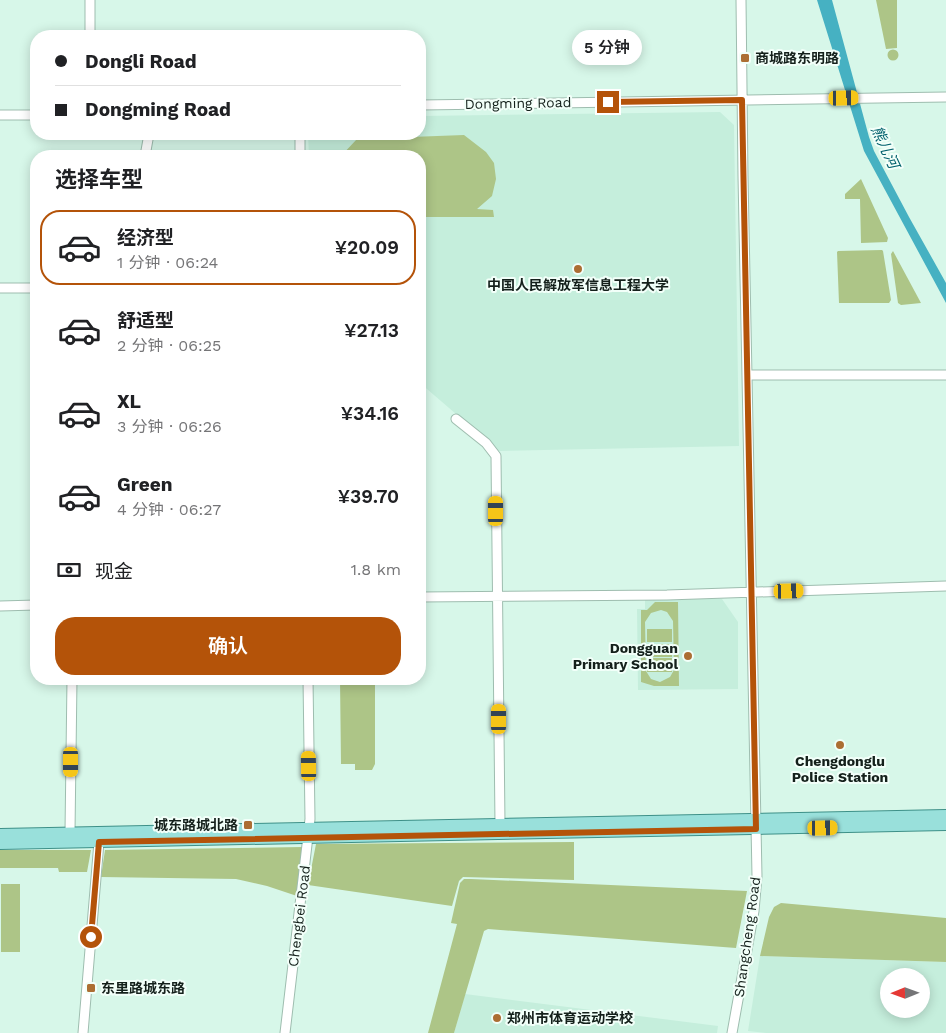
<!DOCTYPE html>
<html lang="zh">
<head>
<meta charset="utf-8">
<style>
	body { margin:0; font-family:"Work Sans","Noto Sans SC",sans-serif; background:#f6f6f6; color:#202124; height:100vh; display:flex; flex-direction:column; font-size:19px; white-space:nowrap }
	* { box-sizing:border-box; margin:0 }
	p { font-size:16px; color:#757577 }
	.icon { flex:none; width:28px; height:28px; fill:none; stroke:currentColor; stroke-width:2; stroke-linecap:round; stroke-linejoin:round }
	.map { position:relative; flex:1; overflow:hidden }
	.panel { position:absolute; left:30px; top:150px; width:396px; height:535px; display:flex; flex-direction:column; background:#fff; border-radius:20px; box-shadow:0 2px 12px #0003 }
	.panel>* { flex:none }
	.hud { position:absolute; left:30px; top:30px; width:396px; height:110px; border-radius:20px; box-shadow:0 2px 12px #0003; display:grid; align-content:center; height:110px; padding:0 25px; background:#fff }
	.needle { width:32px; rotate:269deg }
	.controls { position:absolute; left:880px; top:968px; display:grid; gap:10px }
	.controls a { display:grid; place-items:center; width:50px; height:50px; border-radius:50%; background:#fff; box-shadow:0 2px 12px #0003; font-size:25px }
	.end { position:absolute; width:22px; height:22px; margin:-11px; border:6px solid #b45309; background:#fff; box-shadow:0 0 0 2px #fff }
	.from { border-radius:50% }
	.bubble { position:absolute; height:35px; border-radius:18px; background:#fff; box-shadow:0 2px 12px #0003; font-size:16px; font-weight:600; line-height:35px; text-align:center }
	.car { position:absolute; width:15px; height:30px; margin:-15px -8px; border-radius:6px; box-shadow:0 0 4px 1px #0007; background:linear-gradient(#f5c518 24%,#345 0 40%,#f5c518 0 76%,#345 0 86%,#f5c518 0) }
	.hud b { display:flex; align-items:center; gap:18px; height:48px; font-size:19px }
	.hud b+b { border-top:1px solid #e0e0e0 }
	.hud i { width:12px; height:12px; background:#202124 }
	ul { padding:0; list-style:none }
	li { display:flex; align-items:center; gap:15px; height:75px; margin:0 10px 8px; padding:0 15px; border:2px solid transparent; border-radius:20px }
	li div { flex:1 }
	li b { display:block; font-size:19px }
	li em { font-style:normal; font-weight:600 }
	li.active { border-color:#b45309 }
	li>.icon { width:45px; height:45px; stroke-width:1.5 }
	h2 { padding:0 25px; font-size:22px; line-height:60px }
	.pay { display:flex; align-items:center; gap:12px; height:55px; padding:0 25px; font-size:19px }
	.pay p { margin-inline-start:auto }
	.action { display:flex; gap:10px; margin-top:auto; padding:10px 25px }
	.action a { flex:1; height:58px; border-radius:20px; background:#b45309; color:#fff; font-size:20px; font-weight:600; line-height:58px; text-align:center }
	.map>svg:first-child { display:block }
</style>
</head>
<body>
<div class="map">
<svg width="946" height="1033" viewBox="0 0 946 1033">
	<rect width="100%" height="100%" fill="#d7f7e9"/>
	<path fill="#c5eedc" fill-rule="evenodd" d="M720,112L734,125L739,446L499,451L420,383V156H309L308,134H420V116Z
		M645,599H722L738,622V689L638,690L637,609H645Z
		M760,956L946,962V1033H766L748,1031ZM889,976H921V1009H889Z
		M465,994L718,1026L717,1033H454Z"/>
	<path fill="#adc587" fill-rule="evenodd" d="M876,0H897V48L886,49Z
		M887.5 55a5.5 5.5 0 1 1 11 0a5.5 5.5 0 1 1-11 0Z
		M464,135L486,152L494,163L496,179L492,196L477,209L493,210L494,217H420V156H341L357,139Z
		M861,179L888,238L887,242L861,243L860,199H845V194Z
		M882,250L883,251L891,300L889,303H839L837,252L838,251Z
		M893,251L921,303L901,305L898,303L891,254Z
		M655,602H678L679,686H654L641,682V610H647ZM661,610L667,612L673,621L674,670L670,677L660,682L651,679L646,671L645,622L651,613Z
		M647,629H672V642H647Z
		M647,644H672V657H647Z
		M647,658H672V672H647Z
		M340,679H375V764L372,770H355V764H341Z
		M574,842V880L463,877L459,881L452,906L308,885L316,844Z
		M303,847L297,896L267,886L236,879L101,877L105,850Z
		M0,850H91L87,872H59L58,868H0Z
		M464,879H471L747,891L736,948L488,929L484,931L454,1033H428L457,924L451,923L460,883Z
		M1,884H20V952H1Z
		M781,903L946,918V962L760,956L769,917L774,907Z"/>
	<path fill="#46b1c2" d="M817,0H832L869,137L874,151L909,217L946,283V303L864,151Z"/>
	<g fill="none" stroke-linecap="round" stroke-linejoin="round">
		<g stroke="#9ebdaf" stroke-width="11">
			<path id="minor" d="M90,0V36
				M420,105L946,97
				M0,115H36
				M300,134V156
				M145,156L149,134
				M0,288H36
				M747,375H946
				M456,419L486,443L496,456L500,824
				M420,597L667,595L946,586
				M0,606L36,605
				M70,832L72,679
				M83,1033L99,842
				M285,1033L310,819L308,679
				M732,1033L754,911L757,876L743,176L741,0"/>
		</g>
		<g stroke="#3e9088" stroke-width="12">
			<path id="major" d="M0,834L946,815
				M0,844L946,825"/>
		</g>
		<use href="#minor" stroke="#fff" stroke-width="9"/>
		<use href="#major" stroke="#99e0db" stroke-width="10"/>
	</g>
	<g fill="none" stroke-linecap="round" stroke-linejoin="round">
		<path stroke="#b45309" stroke-width="6" d="M91,937L99,842L756,829L742,100L608,102"/>
	</g>
	<g fill="#ac6e33" stroke="#f2fff9" stroke-width="2">
		<rect x="740" y="53" width="10" height="10" rx="2.5"/>
		<circle cx="578" cy="269" r="5"/>
		<circle cx="688" cy="656" r="5"/>
		<circle cx="840" cy="745" r="5"/>
		<rect x="243" y="820" width="10" height="10" rx="2.5"/>
		<rect x="86" y="983" width="10" height="10" rx="2.5"/>
		<circle cx="497" cy="1018" r="5"/>
	</g>
	<g text-anchor="middle" dominant-baseline="central" stroke-width="4" stroke-linejoin="round" paint-order="stroke">
		<g font-size="14" font-weight="bold" fill="#14201b" stroke="#f2fff9" text-anchor="start">
			<text x="755" y="58">商城路东明路</text>
			<text x="578" y="285" text-anchor="middle">中国人民解放军信息工程大学</text>
			<text x="678" y="648" text-anchor="end">Dongguan<tspan x="678" dy="16">Primary School</tspan></text>
			<text x="840" y="761" text-anchor="middle">Chengdonglu<tspan x="840" dy="16">Police Station</tspan></text>
			<text x="238" y="825" text-anchor="end">城东路城北路</text>
			<text x="101" y="988">东里路城东路</text>
			<text x="507" y="1018">郑州市体育运动学校</text>
		</g>
		<g font-size="14" fill="#14201b" stroke="#f2fff9">
			<text transform="translate(518 103) rotate(-1)">Dongming Road</text>
			<text transform="translate(299 916) rotate(-83)">Chengbei Road</text>
			<text transform="translate(747 937) rotate(-82)">Shangcheng Road</text>
		</g>
		<g font-size="15" font-style="italic" fill="#02616d" stroke="#f2fff9">
			<text transform="translate(885 147) rotate(65)">熊儿河</text>
		</g>
	</g>
</svg>
<div class="controls">
<a><svg class="needle" viewBox="-14 -14 28 28"><path d="M0-13l5 13h-10z" fill="#e53935"/><path d="M0 13l5-13h-10z" fill="#757577"/></svg></a>
</div>
<i class="end from" style="left:91px;top:937px"></i>
<i class="end" style="left:608px;top:102px"></i>
<div class="bubble" style="left:572px;top:30px;width:70px">5 分钟</div>
<i class="car" style="left:844px;top:98px;rotate:89deg"></i>
<i class="car" style="left:496px;top:511px;rotate:0deg"></i>
<i class="car" style="left:789px;top:591px;rotate:88deg"></i>
<i class="car" style="left:499px;top:719px;rotate:0deg"></i>
<i class="car" style="left:71px;top:762px;rotate:180deg"></i>
<i class="car" style="left:309px;top:766px;rotate:359deg"></i>
<i class="car" style="left:823px;top:828px;rotate:89deg"></i>
<div class="hud">
<b><i class="from"></i>Dongli Road</b>
<b><i></i>Dongming Road</b>
</div>
<section class="panel">
<h2>选择车型</h2>
<ul>
<li class="active"><svg class="icon" aria-label="car" viewBox="0 0 24 24"><path d="M5 17H2v-5l4-1 3-4h7l3 4 3 1v5h-3M9 17h6M6 11h13"/><circle cx="7" cy="17" r="2"/><circle cx="17" cy="17" r="2"/></svg><div><b>经济型</b><p>1 分钟 · 06:24</p></div><em>¥20.09</em></li>
<li><svg class="icon" aria-label="car" viewBox="0 0 24 24"><path d="M5 17H2v-5l4-1 3-4h7l3 4 3 1v5h-3M9 17h6M6 11h13"/><circle cx="7" cy="17" r="2"/><circle cx="17" cy="17" r="2"/></svg><div><b>舒适型</b><p>2 分钟 · 06:25</p></div><em>¥27.13</em></li>
<li><svg class="icon" aria-label="car" viewBox="0 0 24 24"><path d="M5 17H2v-5l4-1 3-4h7l3 4 3 1v5h-3M9 17h6M6 11h13"/><circle cx="7" cy="17" r="2"/><circle cx="17" cy="17" r="2"/></svg><div><b>XL</b><p>3 分钟 · 06:26</p></div><em>¥34.16</em></li>
<li><svg class="icon" aria-label="car" viewBox="0 0 24 24"><path d="M5 17H2v-5l4-1 3-4h7l3 4 3 1v5h-3M9 17h6M6 11h13"/><circle cx="7" cy="17" r="2"/><circle cx="17" cy="17" r="2"/></svg><div><b>Green</b><p>4 分钟 · 06:27</p></div><em>¥39.70</em></li>
</ul>
<div class="pay"><svg class="icon" aria-label="cash" viewBox="0 0 24 24"><path d="M3 7h18v10H3z"/><circle cx="12" cy="12" r="2"/></svg>现金<p>1.8 km</p></div>
<div class="action"><a>确认</a></div>
</section>
</div>
</body>
</html>
